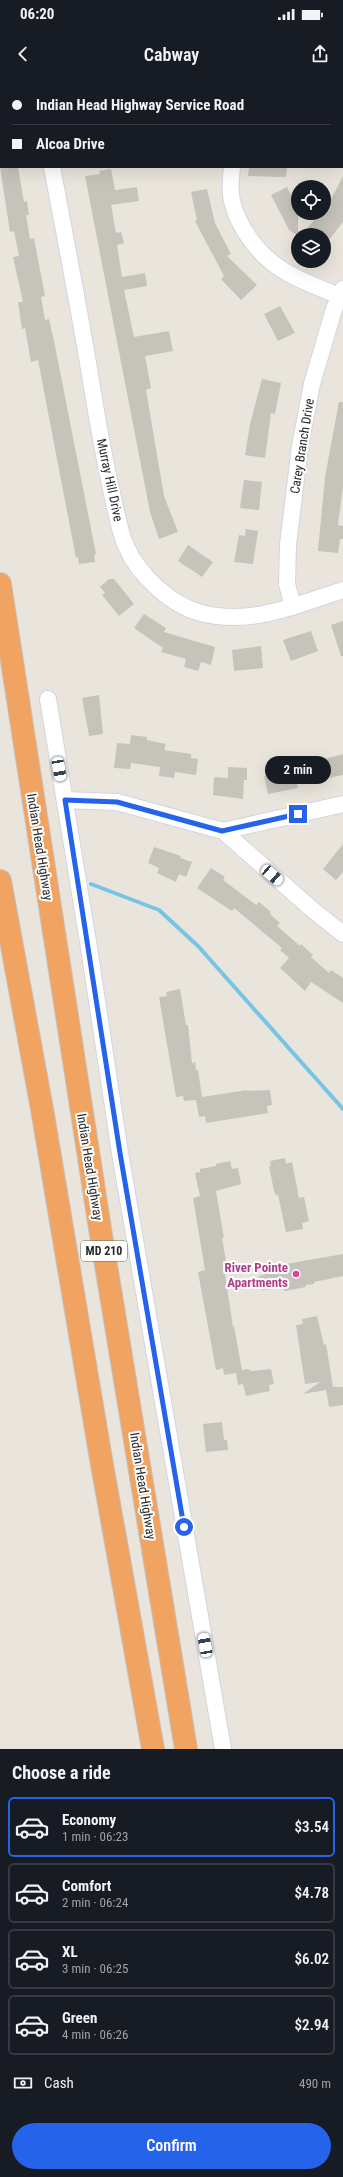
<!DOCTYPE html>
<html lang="en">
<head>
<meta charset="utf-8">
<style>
	body { margin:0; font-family:"Roboto Condensed",sans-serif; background:#242831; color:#f1f3f6; height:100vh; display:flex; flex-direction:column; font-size:15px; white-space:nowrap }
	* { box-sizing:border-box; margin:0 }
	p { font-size:13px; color:#9ea1a6 }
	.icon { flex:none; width:22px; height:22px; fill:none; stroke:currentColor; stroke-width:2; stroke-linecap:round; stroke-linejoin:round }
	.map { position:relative; height:1669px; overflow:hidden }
	.details { display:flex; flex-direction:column; background:#171b24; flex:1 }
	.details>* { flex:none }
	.hud { position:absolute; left:0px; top:0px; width:343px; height:88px; box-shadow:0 4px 16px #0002; display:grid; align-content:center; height:88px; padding:0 12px; background:#171b24 }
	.tools { position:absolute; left:291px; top:100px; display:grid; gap:8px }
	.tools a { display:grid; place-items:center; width:40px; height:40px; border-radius:50%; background:#171b24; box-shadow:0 4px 16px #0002; font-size:20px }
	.end { position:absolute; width:18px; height:18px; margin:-9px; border:5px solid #2563eb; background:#fff; box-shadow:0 0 0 2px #fff }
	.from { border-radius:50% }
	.bubble { position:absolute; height:28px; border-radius:14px; background:#171b24; box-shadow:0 4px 16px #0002; font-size:13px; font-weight:600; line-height:28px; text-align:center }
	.car { position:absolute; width:12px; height:24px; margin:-12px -6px; border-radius:5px; box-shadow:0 0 3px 1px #0007; background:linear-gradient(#fff 24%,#345 0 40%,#fff 0 76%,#345 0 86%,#fff 0) }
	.hud b { display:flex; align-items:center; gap:14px; height:38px; font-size:15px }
	.hud b+b { border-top:1px solid #363941 }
	.hud i { width:10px; height:10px; background:#f1f3f6 }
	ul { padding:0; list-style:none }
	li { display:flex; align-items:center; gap:12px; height:60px; margin:0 8px 6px; padding:0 4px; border:2px solid #363941; border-radius:6px }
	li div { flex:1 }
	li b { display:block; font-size:15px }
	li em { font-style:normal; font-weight:600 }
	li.active { border-color:#2563eb }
	li>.icon { width:36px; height:36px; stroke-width:1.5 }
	h2 { padding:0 12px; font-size:18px; line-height:48px }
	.pay { display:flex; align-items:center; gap:10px; height:44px; padding:0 12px; font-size:15px }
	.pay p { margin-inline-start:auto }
	.primary-button { display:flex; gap:8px; margin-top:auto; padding:8px 12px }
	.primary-button a { flex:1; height:46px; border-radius:24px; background:#2563eb; color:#fff; font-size:16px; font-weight:600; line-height:46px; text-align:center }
	.status { display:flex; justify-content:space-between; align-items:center; height:28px; padding:0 20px; background:#171b24; direction:ltr }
	.status svg { height:11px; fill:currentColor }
	header { display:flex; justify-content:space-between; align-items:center; height:52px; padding:0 12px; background:#171b24; font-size:18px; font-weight:600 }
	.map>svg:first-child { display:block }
</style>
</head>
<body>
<div class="status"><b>06:20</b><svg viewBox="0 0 49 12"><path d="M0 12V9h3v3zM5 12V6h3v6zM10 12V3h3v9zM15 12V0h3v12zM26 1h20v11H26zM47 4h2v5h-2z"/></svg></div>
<header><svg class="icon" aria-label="back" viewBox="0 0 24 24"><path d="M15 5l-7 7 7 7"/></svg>Cabway<svg class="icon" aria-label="share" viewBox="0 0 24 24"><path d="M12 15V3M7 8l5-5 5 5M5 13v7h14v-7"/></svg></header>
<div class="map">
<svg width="343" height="1669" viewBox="0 0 343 1669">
	<rect width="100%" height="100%" fill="#eae5dc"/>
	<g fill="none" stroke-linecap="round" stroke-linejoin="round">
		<path stroke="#78c4e4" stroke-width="4" d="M91,804L159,830L198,866L343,1029"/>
	</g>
	<path fill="#c6c3bb" d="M0,87H18L24,122L27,121L29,135H26L30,159L34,158L45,216L41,217L45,240L49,239L55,266L96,474L94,475L95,482L79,484L78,477L76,478L38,280L31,282L25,248L22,249L18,222H23L13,177L19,176L14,151L10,152Z
		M249,87H287L286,97L248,96Z
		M111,89L115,110L137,107L139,121L111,125L116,153L121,152L124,163L117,165L122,197L145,193L147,206L124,210L134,257L169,251L173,271L145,276L151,308L146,310L164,416L178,452L159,459L150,432L85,96L100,94L99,91Z
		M343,96V142L324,166V155H302L320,133L322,135L324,133Z
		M287,107L298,128V156L289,150L271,115Z
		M207,109L215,143L231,174L227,176L257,205L241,220L221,199L224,196L195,141L197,140L191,112Z
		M280,226L295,253L278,261L264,234Z
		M262,299L281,303L275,334L271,333L265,378L245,375L250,344Z
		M339,322H343V407L338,445L343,446V459H340L338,473L318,471L325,397Z
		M244,400L262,402L259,430L240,428Z
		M246,449L258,451L253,484L234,482L239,455L245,456Z
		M188,465L213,482L202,497L178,481Z
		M109,499H114L134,524L119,536L102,515L105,513L100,507Z
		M144,534L166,548L164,552L215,567L211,585L201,582L198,591L184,587L186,579L161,572L163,568L134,548Z
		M343,541V576H341L331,545Z
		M311,551L318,571L291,581L283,560Z
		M261,566L263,588L234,591L232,570Z
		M99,615L103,654L89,656L82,618Z
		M131,655L147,657V660L166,664L164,670L191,674V678L198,679L196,695L175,692L174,698L159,696L160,687L131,683L130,689L114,688L117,663L130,664Z
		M343,674V695L297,704L298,708L268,714L264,696Z
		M228,687L247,688V700H244L243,719L213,715L214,697L228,698Z
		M343,764V792L336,800L323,789Z
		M154,767L181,776L180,778L192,782L186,797L179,794L176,802L157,793L159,788L148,783Z
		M211,788L225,797L223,800L256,825L259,822L271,832L270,834L280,843L277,846L300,866L301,864L313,875L311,877L329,893L331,890L343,898V923L311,902L305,911L280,888L289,878L280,870L282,868L234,828L232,831L197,808Z
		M180,909L186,945H188L192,983L195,982L196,990H198L202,1017L247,1010V1011L270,1010L272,1025L267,1026L268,1033L206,1043L205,1036L199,1037L196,1020L184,1021L183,1016L176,1017L159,917L167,916L166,912Z
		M285,1078L286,1084L292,1082L299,1118L304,1117L309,1141L302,1143L303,1149L286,1152L278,1115H276L274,1111L269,1086H271L270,1081Z
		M230,1081L232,1089L238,1088L241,1104L216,1111L224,1158H222L226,1181H223L233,1247L234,1246L242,1290L248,1289L251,1291L271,1289L274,1304L269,1305L270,1311L246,1316L243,1304L238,1305L236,1293L224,1295L223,1288L216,1290L198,1192L205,1190L193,1118L200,1116L195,1093L200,1092V1089L216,1086V1084Z
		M343,1174V1196L314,1202V1204L306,1205V1207L285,1211L282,1208L262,1210L259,1196L264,1195L263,1188Z
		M317,1236L324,1265L326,1264L333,1307H343V1325L329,1327L326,1310L303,1314L320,1302L305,1304L296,1245L303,1244L302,1239Z
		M222,1342L224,1360H227L228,1370L206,1372L203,1344Z"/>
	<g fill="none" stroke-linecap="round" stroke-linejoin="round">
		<g stroke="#d2d4e1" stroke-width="18">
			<path id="minor" d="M35,0V1
				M251,1V0
				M52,87C66,162 81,238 93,313C99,350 106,387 114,423C118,438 120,453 126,466C138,494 170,525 201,533C251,546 296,525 343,510
				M232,87C231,98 229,110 232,121C238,147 258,174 281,189C299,201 319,207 339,216
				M293,527L287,504L288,465L300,366L312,304L334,229L343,209
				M48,619L89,868L120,1073L223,1669
				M65,720L117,722L223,751L343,724
				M223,751L314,831L343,854"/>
		</g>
		<g stroke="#c3c3c3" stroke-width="24">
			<path id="highway" d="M0,504L101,1155L186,1669
				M0,801L42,1029L101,1379L153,1669"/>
		</g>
		<use href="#minor" stroke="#fff" stroke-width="16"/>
		<use href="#highway" stroke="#f1a461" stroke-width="22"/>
	</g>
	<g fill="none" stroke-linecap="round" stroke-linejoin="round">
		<path stroke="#2563eb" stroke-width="5" d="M184,1447L120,1073L65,720L117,722L222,751L298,734"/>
	</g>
	<circle fill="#d1479c" stroke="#fff" stroke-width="1.5" cx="296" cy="1194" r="4"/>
	<g text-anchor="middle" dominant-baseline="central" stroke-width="4" stroke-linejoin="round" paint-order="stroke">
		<rect fill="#fff" stroke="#696969" stroke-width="1" x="81" y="1161" width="46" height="20" rx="3"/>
		<g font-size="12" font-weight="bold" fill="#292929">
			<text x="104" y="1171">MD 210</text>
		</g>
		<g font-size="13" fill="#292929" stroke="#fff">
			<text transform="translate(302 366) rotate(-81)">Carey Branch Drive</text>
			<text transform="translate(110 400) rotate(78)">Murray Hill Drive</text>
			<text transform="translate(40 767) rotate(81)">Indian Head Highway</text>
			<text transform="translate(90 1087) rotate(81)">Indian Head Highway</text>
			<text transform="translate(143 1406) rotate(81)">Indian Head Highway</text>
		</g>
		<g font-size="13" font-weight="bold" fill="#b23c85" stroke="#fff" text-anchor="end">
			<text x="288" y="1187">River Pointe<tspan x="288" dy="15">Apartments</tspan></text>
		</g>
	</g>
</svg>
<div class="tools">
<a><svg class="icon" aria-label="locate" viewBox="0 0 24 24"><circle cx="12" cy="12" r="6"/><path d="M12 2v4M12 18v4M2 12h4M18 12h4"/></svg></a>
<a><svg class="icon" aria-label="layers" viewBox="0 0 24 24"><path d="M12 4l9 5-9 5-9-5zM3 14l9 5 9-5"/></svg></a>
</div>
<i class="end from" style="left:184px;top:1447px"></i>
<i class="end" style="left:298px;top:734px"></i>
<div class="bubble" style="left:265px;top:676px;width:66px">2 min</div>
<i class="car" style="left:59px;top:689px;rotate:170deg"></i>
<i class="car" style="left:272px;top:795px;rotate:131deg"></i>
<i class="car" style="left:205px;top:1565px;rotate:350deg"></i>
<div class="hud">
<b><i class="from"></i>Indian Head Highway Service Road</b>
<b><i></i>Alcoa Drive</b>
</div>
</div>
<section class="details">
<h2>Choose a ride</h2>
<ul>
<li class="active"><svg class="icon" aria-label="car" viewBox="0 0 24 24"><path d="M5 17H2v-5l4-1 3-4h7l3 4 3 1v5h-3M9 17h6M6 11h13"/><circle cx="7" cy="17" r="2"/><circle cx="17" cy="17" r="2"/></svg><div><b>Economy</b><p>1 min · 06:23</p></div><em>$3.54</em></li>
<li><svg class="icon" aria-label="car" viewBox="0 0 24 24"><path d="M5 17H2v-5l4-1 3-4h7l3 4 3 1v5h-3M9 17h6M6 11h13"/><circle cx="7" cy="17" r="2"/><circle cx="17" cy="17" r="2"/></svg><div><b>Comfort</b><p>2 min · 06:24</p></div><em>$4.78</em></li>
<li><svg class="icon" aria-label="car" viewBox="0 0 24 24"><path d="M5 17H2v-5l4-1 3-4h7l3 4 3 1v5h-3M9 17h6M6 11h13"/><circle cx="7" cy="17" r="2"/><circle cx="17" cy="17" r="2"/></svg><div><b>XL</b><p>3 min · 06:25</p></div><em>$6.02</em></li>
<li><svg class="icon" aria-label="car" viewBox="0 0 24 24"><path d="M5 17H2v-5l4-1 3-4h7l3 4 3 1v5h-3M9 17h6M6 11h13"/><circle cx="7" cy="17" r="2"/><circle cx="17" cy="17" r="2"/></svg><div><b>Green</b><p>4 min · 06:26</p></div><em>$2.94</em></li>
</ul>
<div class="pay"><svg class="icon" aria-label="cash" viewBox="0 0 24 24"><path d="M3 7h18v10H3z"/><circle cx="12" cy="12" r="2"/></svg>Cash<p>490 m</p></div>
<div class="primary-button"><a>Confirm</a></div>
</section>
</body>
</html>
